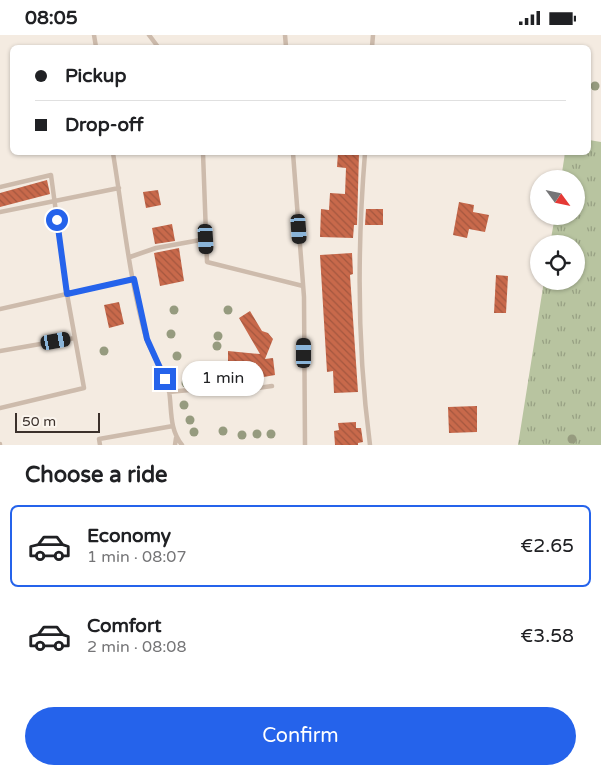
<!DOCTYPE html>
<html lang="en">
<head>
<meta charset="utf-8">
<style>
	body { margin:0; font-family:"Varela Round",sans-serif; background:#f2f2f2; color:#202124; height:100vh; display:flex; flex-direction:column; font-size:19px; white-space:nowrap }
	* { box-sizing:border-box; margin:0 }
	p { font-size:16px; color:#757577 }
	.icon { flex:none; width:28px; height:28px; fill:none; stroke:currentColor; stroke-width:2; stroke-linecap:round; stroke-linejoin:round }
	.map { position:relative; height:410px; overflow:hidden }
	.details { display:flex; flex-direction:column; background:#fff; flex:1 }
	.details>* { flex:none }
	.guide { position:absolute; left:10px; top:10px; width:581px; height:110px; border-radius:8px; box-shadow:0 1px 4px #0004; display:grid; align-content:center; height:110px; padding:0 25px; background:#fff }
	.needle { width:32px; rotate:123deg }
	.controls { position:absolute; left:530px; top:135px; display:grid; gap:10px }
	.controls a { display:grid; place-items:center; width:55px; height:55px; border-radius:50%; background:#fff; box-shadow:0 1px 4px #0004; font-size:25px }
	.scale { position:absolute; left:15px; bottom:12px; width:85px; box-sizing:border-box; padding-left:5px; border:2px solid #3b302b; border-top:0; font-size:14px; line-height:18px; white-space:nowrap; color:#3b302b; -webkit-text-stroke:4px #fbf5ee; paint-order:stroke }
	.end { position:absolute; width:22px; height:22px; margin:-11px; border:6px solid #2563eb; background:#fff; box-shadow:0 0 0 2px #fff }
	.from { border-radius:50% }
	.bubble { position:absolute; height:35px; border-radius:18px; background:#fff; box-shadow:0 1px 4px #0004; font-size:16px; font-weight:600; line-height:35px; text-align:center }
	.car { position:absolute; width:15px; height:30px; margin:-15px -8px; border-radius:6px; box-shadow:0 0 4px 1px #0007; background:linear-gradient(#222 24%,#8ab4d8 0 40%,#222 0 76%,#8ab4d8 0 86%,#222 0) }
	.guide b { display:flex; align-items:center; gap:18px; height:48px; font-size:19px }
	.guide b+b { border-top:1px solid #e0e0e0 }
	.guide i { width:12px; height:12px; background:#202124 }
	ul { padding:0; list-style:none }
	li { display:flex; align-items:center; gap:15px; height:82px; margin:0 10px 8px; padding:0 15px; border:2px solid transparent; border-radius:8px }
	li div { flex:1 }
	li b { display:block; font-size:19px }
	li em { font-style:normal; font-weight:600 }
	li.selected { border-color:#2563eb }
	li>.icon { width:45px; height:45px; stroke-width:1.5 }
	h2 { padding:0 25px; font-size:22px; line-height:60px }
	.action { display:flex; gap:10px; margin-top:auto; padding:10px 25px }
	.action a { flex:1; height:58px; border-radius:30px; background:#2563eb; color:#fff; font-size:20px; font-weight:600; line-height:58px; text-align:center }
	.status { display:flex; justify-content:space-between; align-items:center; height:35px; padding:0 25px; background:#fff; direction:ltr }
	.status svg { height:14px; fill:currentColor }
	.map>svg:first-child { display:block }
</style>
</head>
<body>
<div class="status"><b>08:05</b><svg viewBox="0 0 49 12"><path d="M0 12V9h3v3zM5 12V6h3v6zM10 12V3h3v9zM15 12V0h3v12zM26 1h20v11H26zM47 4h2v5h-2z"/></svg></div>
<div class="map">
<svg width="601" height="410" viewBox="0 0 601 410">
	<defs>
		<pattern id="grass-tufts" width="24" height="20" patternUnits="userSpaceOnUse" patternTransform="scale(1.25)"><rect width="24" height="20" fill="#b8c4a0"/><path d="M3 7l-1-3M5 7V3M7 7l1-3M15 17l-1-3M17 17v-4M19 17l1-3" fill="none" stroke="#97a083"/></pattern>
		<pattern id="building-back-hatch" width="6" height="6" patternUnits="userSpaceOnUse" patternTransform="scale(1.25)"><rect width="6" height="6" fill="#c8694b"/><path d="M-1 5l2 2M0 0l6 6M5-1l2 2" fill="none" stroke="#a4573f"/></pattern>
	</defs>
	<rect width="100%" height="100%" fill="#f4ebe1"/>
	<path fill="url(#grass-tufts)" d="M589,105L601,107V410H518L544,246H576V209H550L555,181H576V144H561L565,118H589Z"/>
	<path fill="url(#building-back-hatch)" d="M338,118H359L357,190H354L353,203L320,202L321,174L329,175L330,158L345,159L346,133L337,132Z
		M47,145L50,159L0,172V158Z
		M158,155L161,170L146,173L143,157Z
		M459,167L474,170L473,177L489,180L485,197L469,194L467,203L453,200Z
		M366,174H383V190H365Z
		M172,189L175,206L155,209L152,193Z
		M179,213L184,246L160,251L154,218Z
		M352,218L353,239L350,240L358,357L334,358L333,336L327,337L320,220Z
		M496,240L508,241L506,278H494Z
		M119,267L124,289L109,293L104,270Z
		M250,276L262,296L268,298L273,304L265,324L273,323L275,340L258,343L256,328L228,326V316L260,319L239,283Z
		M477,371V397L449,398L448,372Z
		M356,387V393H361L363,407L358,408V410H335L334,396L339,395L338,388Z"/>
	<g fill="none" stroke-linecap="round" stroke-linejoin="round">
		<path stroke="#cdbbac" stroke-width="4.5" d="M94,0L96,12
			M149,0L158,12
			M285,0L286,12
			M372,12L373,0
			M113,118C123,179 129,243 146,303C152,321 167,337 169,355C172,375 169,394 182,410
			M203,118L207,227L303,251
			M293,118L304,262L305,410
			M365,118C357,216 357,312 370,410
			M0,152L51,140L67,259L84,353L0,373
			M0,177L119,153
			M130,222L156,213L206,204
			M0,274L133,244
			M0,316L75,303
			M169,357L210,353L236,356L272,351
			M0,409V410
			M100,410L99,404L173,391
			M175,410L176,403"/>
	</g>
	<g fill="#969b7f">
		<circle cx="595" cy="51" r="4.5"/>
		<circle cx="174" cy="275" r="4.5"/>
		<circle cx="228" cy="275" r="4.5"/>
		<circle cx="171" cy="299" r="4.5"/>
		<circle cx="218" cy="301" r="4.5"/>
		<circle cx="217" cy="311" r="4.5"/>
		<circle cx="104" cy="316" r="4.5"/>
		<circle cx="177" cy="321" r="4.5"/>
		<circle cx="232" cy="342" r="4.5"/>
		<circle cx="186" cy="348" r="4.5"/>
		<circle cx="184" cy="370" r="4.5"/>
		<circle cx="190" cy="385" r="4.5"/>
		<circle cx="223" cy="396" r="4.5"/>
		<circle cx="194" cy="397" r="4.5"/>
		<circle cx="257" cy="399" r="4.5"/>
		<circle cx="271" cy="399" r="4.5"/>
		<circle cx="242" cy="400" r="4.5"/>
		<circle cx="572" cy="404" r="4.5"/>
	</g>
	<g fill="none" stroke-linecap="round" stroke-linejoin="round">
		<path stroke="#2563eb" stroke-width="6" d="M57,185L67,259L134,244L147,304L165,344"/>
	</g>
</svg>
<div class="controls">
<a><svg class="needle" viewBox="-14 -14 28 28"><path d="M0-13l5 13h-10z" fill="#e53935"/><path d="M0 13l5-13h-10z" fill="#757577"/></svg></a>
<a><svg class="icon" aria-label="locate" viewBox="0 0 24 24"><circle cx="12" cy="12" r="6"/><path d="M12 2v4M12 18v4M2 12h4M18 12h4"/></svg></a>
</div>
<div class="scale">50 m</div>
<i class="end from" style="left:57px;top:185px"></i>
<i class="end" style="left:165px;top:344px"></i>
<div class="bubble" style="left:182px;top:326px;width:82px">1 min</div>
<i class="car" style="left:299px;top:194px;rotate:176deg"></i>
<i class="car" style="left:206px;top:204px;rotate:177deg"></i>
<i class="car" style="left:56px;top:306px;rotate:80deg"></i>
<i class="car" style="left:304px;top:318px;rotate:0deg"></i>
<div class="guide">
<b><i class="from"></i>Pickup</b>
<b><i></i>Drop-off</b>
</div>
</div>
<section class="details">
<h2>Choose a ride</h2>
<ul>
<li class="selected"><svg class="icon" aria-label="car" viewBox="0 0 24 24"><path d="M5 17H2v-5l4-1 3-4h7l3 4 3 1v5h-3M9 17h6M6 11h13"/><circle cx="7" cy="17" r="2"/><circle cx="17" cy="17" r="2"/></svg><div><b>Economy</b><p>1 min · 08:07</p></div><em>€2.65</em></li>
<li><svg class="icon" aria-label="car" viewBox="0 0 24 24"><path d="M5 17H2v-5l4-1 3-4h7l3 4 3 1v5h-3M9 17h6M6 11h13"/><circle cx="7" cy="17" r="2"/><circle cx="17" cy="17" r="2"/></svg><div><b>Comfort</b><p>2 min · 08:08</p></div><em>€3.58</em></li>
</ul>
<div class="action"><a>Confirm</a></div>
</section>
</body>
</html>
